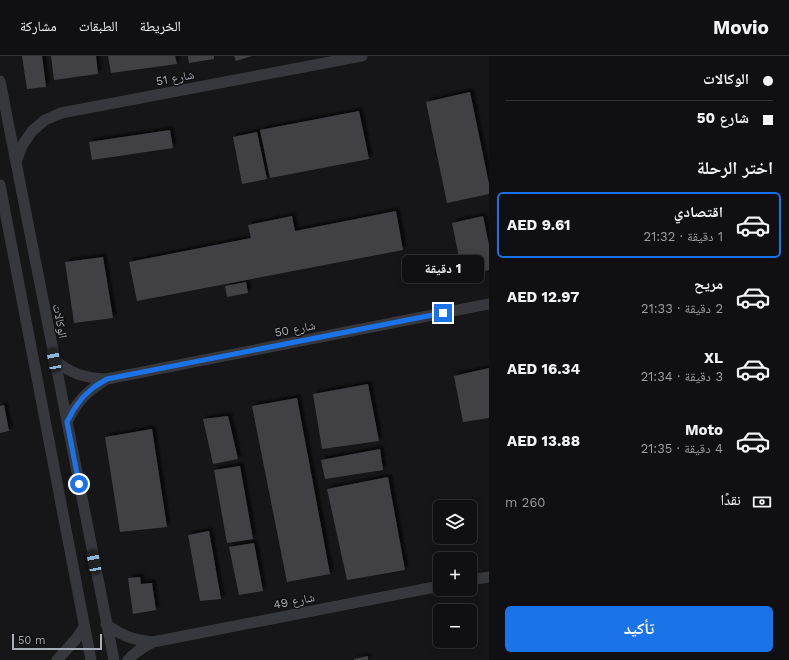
<!DOCTYPE html>
<html lang="ar">
<head>
<meta charset="utf-8">
<style>
	body { margin:0; font-family:"Work Sans","Noto Naskh Arabic",sans-serif; background:#19191b; color:#f1f3f6; direction:rtl; height:100vh; display:flex; flex-direction:column; font-size:15px; white-space:nowrap }
	* { box-sizing:border-box; margin:0 }
	p { font-size:13px; color:#9c9d9f }
	.icon { flex:none; width:22px; height:22px; fill:none; stroke:currentColor; stroke-width:2; stroke-linecap:round; stroke-linejoin:round }
	.map { position:relative; flex:1; overflow:hidden; direction:ltr }
	.sheet { display:flex; flex-direction:column; background:#101012; width:300px }
	.sheet>* { flex:none }
	.banner { display:grid; align-content:center; height:88px; padding:0 16px; background:#101012 }
	.controls { position:absolute; left:433px; top:444px; display:grid; gap:8px }
	.controls a { display:grid; place-items:center; width:44px; height:44px; border-radius:6px; background:#101012; box-shadow:0 2px 10px #0003,0 0 0 1px #303032; font-size:20px }
	.scale { position:absolute; left:12px; bottom:10px; width:90px; box-sizing:border-box; padding-left:4px; border:2px solid #a8adb8; border-top:0; font-size:11px; line-height:14px; white-space:nowrap; color:#a8adb8; -webkit-text-stroke:3px #111113; paint-order:stroke }
	.end { position:absolute; width:18px; height:18px; margin:-9px; border:5px solid #1a73e8; background:#fff; box-shadow:0 0 0 2px #fff }
	.from { border-radius:50% }
	.bubble { position:absolute; height:28px; border-radius:6px; background:#101012; box-shadow:0 2px 10px #0003,0 0 0 1px #303032; font-size:13px; font-weight:700; line-height:28px; text-align:center; direction:rtl }
	.car { position:absolute; width:12px; height:24px; margin:-12px -6px; border-radius:5px; box-shadow:0 0 3px 1px #0007; background:linear-gradient(#222 24%,#8ab4d8 0 40%,#222 0 76%,#8ab4d8 0 86%,#222 0) }
	.banner b { display:flex; align-items:center; gap:14px; height:38px; font-size:15px }
	.banner b+b { border-top:1px solid #303032 }
	.banner i { width:10px; height:10px; background:#f1f3f6 }
	ul { padding:0; list-style:none }
	li { display:flex; align-items:center; gap:12px; height:66px; margin:0 8px 6px; padding:0 8px; border:2px solid transparent; border-radius:6px }
	li div { flex:1 }
	li b { display:block; font-size:15px }
	li em { font-style:normal; font-weight:700 }
	li.active { border-color:#1a73e8 }
	li>.icon { width:36px; height:36px; stroke-width:1.5 }
	h2 { padding:0 16px; font-size:18px; line-height:48px }
	.pay { display:flex; align-items:center; gap:10px; height:44px; padding:0 16px; font-size:15px }
	.pay p { margin-inline-start:auto }
	.primary-button { display:flex; gap:8px; margin-top:auto; padding:8px 16px }
	.primary-button a { flex:1; height:46px; border-radius:6px; background:#1a73e8; color:#fff; font-size:16px; font-weight:700; line-height:46px; text-align:center }
	header { display:flex; align-items:center; gap:24px; box-sizing:border-box; height:56px; padding:0 20px; background:#101012; border-bottom:1px solid #303032 }
	header strong { font-size:19px }
	nav { display:flex; gap:22px; margin-inline-start:auto; font-size:14px }
	main { display:flex; flex:1; min-height:0 }
	.map>svg:first-child { display:block }
</style>
</head>
<body>
<header>
<strong>Movio</strong>
<nav><a>الخريطة</a><a>الطبقات</a><a>مشاركة</a></nav>
</header>
<main>
<section class="sheet">
<div class="banner">
<b><i class="from"></i>الوكالات</b>
<b><i></i>شارع 50</b>
</div>
<h2>اختر الرحلة</h2>
<ul>
<li class="active"><svg class="icon" aria-label="car" viewBox="0 0 24 24"><path d="M5 17H2v-5l4-1 3-4h7l3 4 3 1v5h-3M9 17h6M6 11h13"/><circle cx="7" cy="17" r="2"/><circle cx="17" cy="17" r="2"/></svg><div><b>اقتصادي</b><p>1 دقيقة · 21:32</p></div><em>AED 9.61</em></li>
<li><svg class="icon" aria-label="car" viewBox="0 0 24 24"><path d="M5 17H2v-5l4-1 3-4h7l3 4 3 1v5h-3M9 17h6M6 11h13"/><circle cx="7" cy="17" r="2"/><circle cx="17" cy="17" r="2"/></svg><div><b>مريح</b><p>2 دقيقة · 21:33</p></div><em>AED 12.97</em></li>
<li><svg class="icon" aria-label="car" viewBox="0 0 24 24"><path d="M5 17H2v-5l4-1 3-4h7l3 4 3 1v5h-3M9 17h6M6 11h13"/><circle cx="7" cy="17" r="2"/><circle cx="17" cy="17" r="2"/></svg><div><b>XL</b><p>3 دقيقة · 21:34</p></div><em>AED 16.34</em></li>
<li><svg class="icon" aria-label="car" viewBox="0 0 24 24"><path d="M5 17H2v-5l4-1 3-4h7l3 4 3 1v5h-3M9 17h6M6 11h13"/><circle cx="7" cy="17" r="2"/><circle cx="17" cy="17" r="2"/></svg><div><b>Moto</b><p>4 دقيقة · 21:35</p></div><em>AED 13.88</em></li>
</ul>
<div class="pay"><svg class="icon" aria-label="cash" viewBox="0 0 24 24"><path d="M3 7h18v10H3z"/><circle cx="12" cy="12" r="2"/></svg>نقدًا<p>260 m</p></div>
<div class="primary-button"><a>تأكيد</a></div>
</section>
<div class="map">
<svg width="489" height="604" viewBox="0 0 489 604">
	<defs>
		<filter id="shadow"><feDropShadow dx="3.5" dy="-3.5" stdDeviation="1" flood-color="#0009"/></filter>
	</defs>
	<rect width="100%" height="100%" fill="#161618"/>
	<path fill="#404145" filter="url(#shadow)" d="M22,0H42L46,31L27,33Z
		M51,0H96L98,18L54,24Z
		M108,0H175L177,8L111,17Z
		M188,0H214V3L189,7Z
		M234,0H252L236,5Z
		M470,36L489,128V138L447,147L426,46Z
		M359,55L369,103L270,122L260,74Z
		M170,74L173,92L92,104L89,86Z
		M257,76L267,123L242,128L233,81Z
		M396,155L403,194L137,245L129,206L251,182L248,169L292,160L295,175Z
		M483,160L489,189V214L463,220L452,167Z
		M103,201L113,262L74,267L65,206Z
		M246,226L248,237L227,241L225,230Z
		M489,312V362L463,366L454,320Z
		M368,328L379,385L322,393L313,338Z
		M297,342L330,518L287,526L252,350Z
		M4,349L9,375L0,377V350Z
		M228,360L238,403L213,408L203,363Z
		M152,373L167,471L120,476L105,381Z
		M380,393L383,414L325,423L321,404Z
		M240,410L253,483L227,487L214,414Z
		M388,421L405,514L347,524L327,433Z
		M209,475L221,543L200,545L188,479Z
		M254,487L263,535L239,539L229,491Z
		M140,521L141,528L152,527L156,554L133,558L128,522Z
		M368,600V604H354V603Z"/>
	<g fill="none" stroke-linecap="round" stroke-linejoin="round">
		<path stroke="#37383d" stroke-width="11" d="M0,25L114,604
			M16,106L22,90L32,75L45,64L61,57L362,0
			M0,129L91,604
			M54,304C72,318 84,322 107,323L489,248
			M67,366C77,345 87,335 107,323
			M470,524L489,521
			M106,568C122,580 133,584 153,586L440,530
			M57,604L77,582L84,571
			M128,604C135,596 143,591 153,586"/>
	</g>
	<g fill="none" stroke-linecap="round" stroke-linejoin="round">
		<path stroke="#1a73e8" stroke-width="5" d="M79,428L67,366L74,353L83,341L94,331L107,323L443,257"/>
	</g>
	<g text-anchor="middle" dominant-baseline="central" stroke-width="3" stroke-linejoin="round" paint-order="stroke">
		<g font-size="12" fill="#a8adb8" stroke="#111113">
			<text transform="translate(175 22) rotate(-11)">شارع 51</text>
			<text transform="translate(60 265) rotate(79)">الوكالات</text>
			<text transform="translate(295 273) rotate(-11)">شارع 50</text>
			<text transform="translate(294 545) rotate(-11)">شارع 49</text>
		</g>
	</g>
</svg>
<div class="controls">
<a><svg class="icon" aria-label="layers" viewBox="0 0 24 24"><path d="M12 4l9 5-9 5-9-5zM3 14l9 5 9-5"/></svg></a>
<a>+</a>
<a>−</a>
</div>
<div class="scale">50 m</div>
<i class="end from" style="left:79px;top:428px"></i>
<i class="end" style="left:443px;top:257px"></i>
<div class="bubble" style="left:402px;top:199px;width:82px">1 دقيقة</div>
<i class="car" style="left:54px;top:304px;rotate:349deg"></i>
<i class="car" style="left:94px;top:506px;rotate:349deg"></i>
</div>
</main>
</body>
</html>
